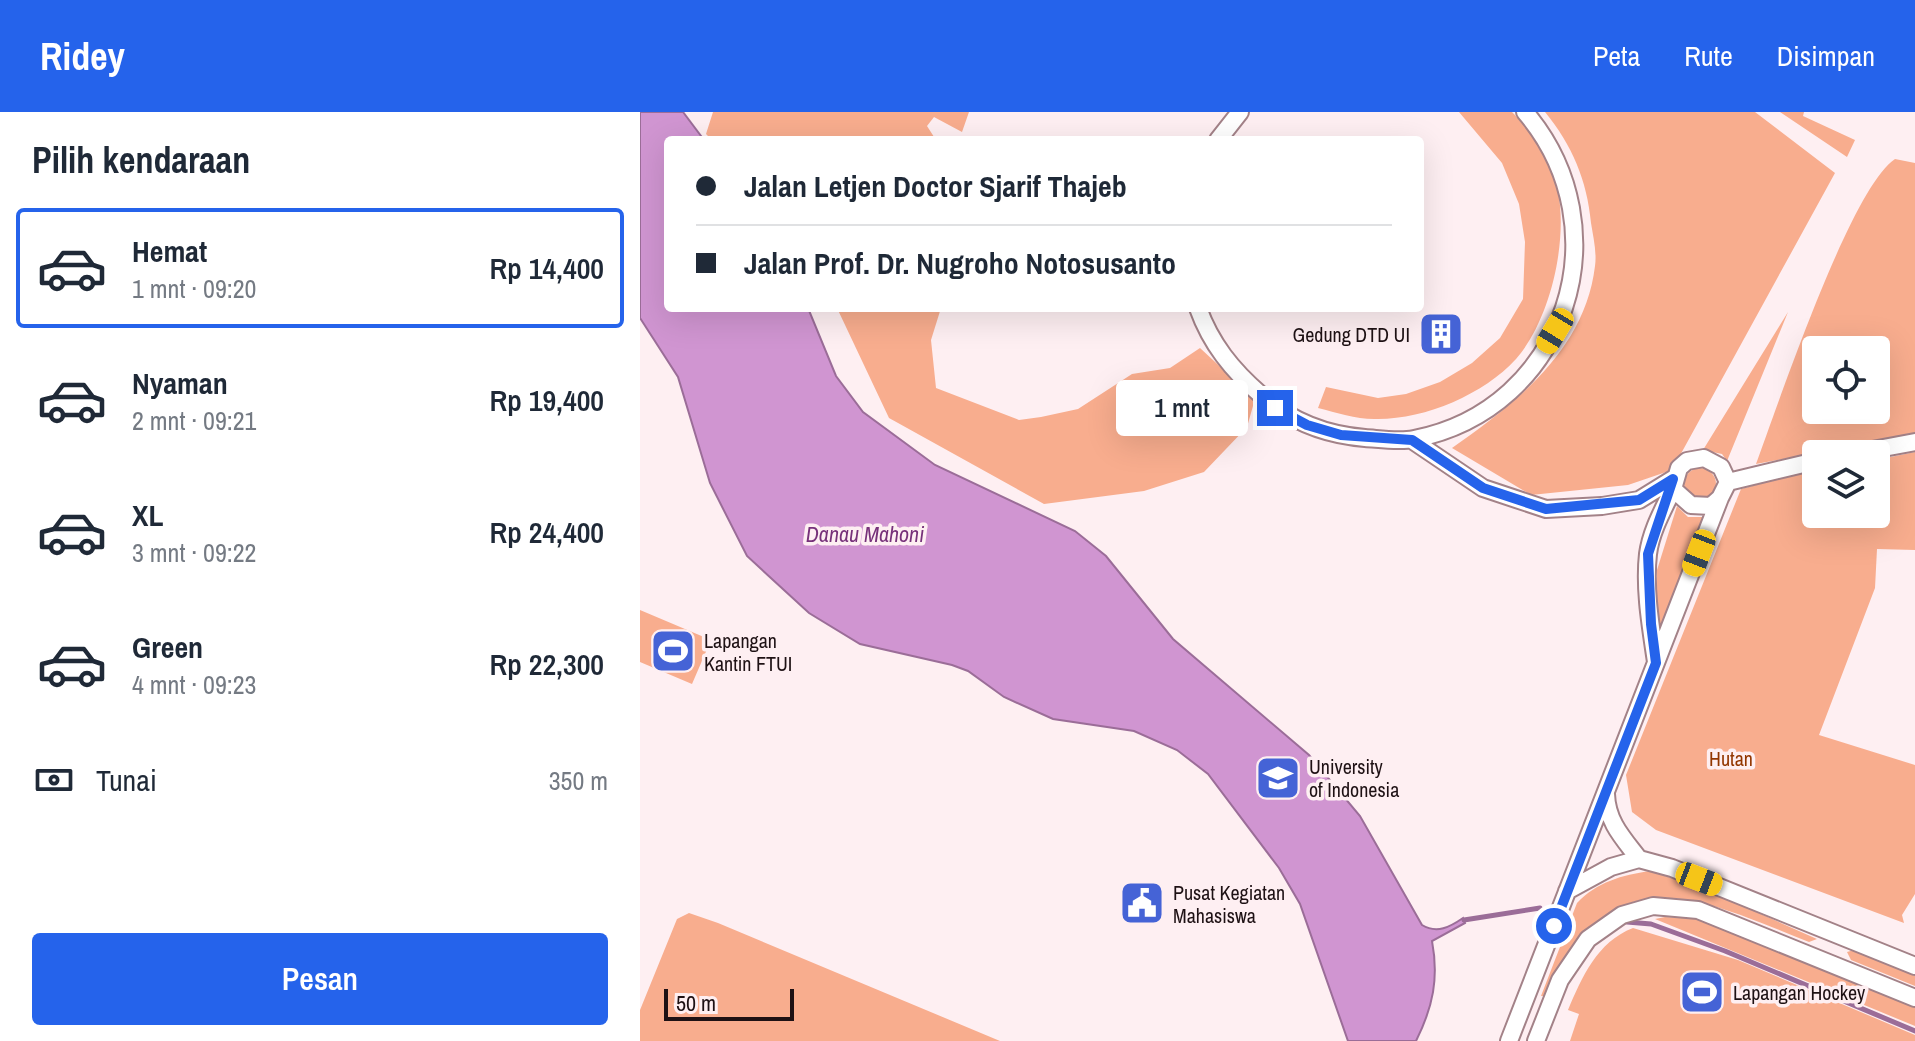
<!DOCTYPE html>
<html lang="id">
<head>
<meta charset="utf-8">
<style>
	body { margin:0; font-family:"Archivo Narrow",sans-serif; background:#f6f6f7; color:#1f2937; height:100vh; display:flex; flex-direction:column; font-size:30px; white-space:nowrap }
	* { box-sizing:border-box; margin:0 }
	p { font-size:26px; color:#747a83 }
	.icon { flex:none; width:44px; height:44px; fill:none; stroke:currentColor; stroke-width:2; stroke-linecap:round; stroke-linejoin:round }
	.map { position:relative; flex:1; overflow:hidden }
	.drawer { display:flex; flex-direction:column; background:#fff; width:640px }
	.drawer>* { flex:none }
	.banner { position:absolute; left:24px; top:24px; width:760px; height:176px; border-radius:8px; box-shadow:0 8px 32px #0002; display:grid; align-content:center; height:176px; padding:0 32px; background:#fff }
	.fabs { position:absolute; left:1162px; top:224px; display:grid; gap:16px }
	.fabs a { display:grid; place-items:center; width:88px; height:88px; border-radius:8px; background:#fff; box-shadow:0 8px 32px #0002; font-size:40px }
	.scale { position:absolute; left:24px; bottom:20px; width:130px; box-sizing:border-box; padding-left:8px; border:4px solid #1e1114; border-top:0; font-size:22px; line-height:28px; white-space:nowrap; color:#1e1114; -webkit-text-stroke:6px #feeff2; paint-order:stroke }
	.end { position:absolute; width:36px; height:36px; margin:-18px; border:10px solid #2563eb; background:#fff; box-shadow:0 0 0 4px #fff }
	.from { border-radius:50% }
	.bubble { position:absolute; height:56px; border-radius:8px; background:#fff; box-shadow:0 8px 32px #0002; font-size:26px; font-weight:600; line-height:56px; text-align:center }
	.car { position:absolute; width:24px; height:48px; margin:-24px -12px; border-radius:10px; box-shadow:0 0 6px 2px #0007; background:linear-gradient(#f5c518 24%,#345 0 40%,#f5c518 0 76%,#345 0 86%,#f5c518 0) }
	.banner b { display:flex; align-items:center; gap:28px; height:76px; font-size:30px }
	.banner b+b { border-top:2px solid #e0e1e3 }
	.banner i { width:20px; height:20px; background:#1f2937 }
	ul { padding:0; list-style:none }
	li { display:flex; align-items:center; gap:24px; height:120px; margin:0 16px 12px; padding:0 16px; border:4px solid transparent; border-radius:8px }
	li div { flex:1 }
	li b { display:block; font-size:30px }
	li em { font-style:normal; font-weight:600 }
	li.selected { border-color:#2563eb }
	li>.icon { width:72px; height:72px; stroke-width:1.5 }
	h2 { padding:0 32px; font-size:36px; line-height:96px }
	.pay { display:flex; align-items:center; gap:20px; height:88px; padding:0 32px; font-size:30px }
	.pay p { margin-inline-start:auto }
	.button { display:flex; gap:16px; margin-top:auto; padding:16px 32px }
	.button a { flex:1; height:92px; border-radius:8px; background:#2563eb; color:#fff; font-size:32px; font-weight:600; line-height:92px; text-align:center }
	header { display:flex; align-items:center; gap:48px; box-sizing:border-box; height:112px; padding:0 40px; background:#2563eb; color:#fff }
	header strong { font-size:38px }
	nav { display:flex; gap:44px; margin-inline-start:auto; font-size:28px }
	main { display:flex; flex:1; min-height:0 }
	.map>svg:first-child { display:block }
</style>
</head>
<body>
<header>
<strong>Ridey</strong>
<nav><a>Peta</a><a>Rute</a><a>Disimpan</a></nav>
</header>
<main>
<section class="drawer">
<h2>Pilih kendaraan</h2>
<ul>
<li class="selected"><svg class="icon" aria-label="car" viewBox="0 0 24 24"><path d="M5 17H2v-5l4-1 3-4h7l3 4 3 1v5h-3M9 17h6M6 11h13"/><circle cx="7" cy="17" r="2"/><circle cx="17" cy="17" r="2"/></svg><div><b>Hemat</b><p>1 mnt · 09:20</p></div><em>Rp 14,400</em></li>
<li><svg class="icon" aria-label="car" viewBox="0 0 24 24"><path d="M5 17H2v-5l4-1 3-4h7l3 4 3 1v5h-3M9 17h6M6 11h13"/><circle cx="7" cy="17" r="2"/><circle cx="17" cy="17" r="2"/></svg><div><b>Nyaman</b><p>2 mnt · 09:21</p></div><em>Rp 19,400</em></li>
<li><svg class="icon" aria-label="car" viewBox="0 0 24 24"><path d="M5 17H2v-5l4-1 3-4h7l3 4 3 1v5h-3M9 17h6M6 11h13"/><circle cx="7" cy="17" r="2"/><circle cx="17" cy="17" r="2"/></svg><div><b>XL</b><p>3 mnt · 09:22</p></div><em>Rp 24,400</em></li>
<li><svg class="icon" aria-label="car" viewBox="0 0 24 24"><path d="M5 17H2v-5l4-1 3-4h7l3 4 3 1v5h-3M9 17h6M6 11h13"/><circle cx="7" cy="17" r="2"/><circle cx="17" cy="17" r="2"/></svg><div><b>Green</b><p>4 mnt · 09:23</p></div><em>Rp 22,300</em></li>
</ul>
<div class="pay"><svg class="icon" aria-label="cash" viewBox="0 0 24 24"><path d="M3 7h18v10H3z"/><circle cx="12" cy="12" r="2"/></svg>Tunai<p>350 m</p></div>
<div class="button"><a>Pesan</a></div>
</section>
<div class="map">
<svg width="1275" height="929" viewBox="0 0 1275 929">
	<rect width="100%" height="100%" fill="#feeff2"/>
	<path fill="#f8ad8e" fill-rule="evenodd" d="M73,0H329L322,20L294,5L287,14L296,28H72L66,22Z
		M819,0H872C887,15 903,35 911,55C934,108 914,204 876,247C844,282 786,307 738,307C718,308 698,301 678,296L686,275L738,286L766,282L800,270L832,251L860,226L883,187L885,130L879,92L862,51Z
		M905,0H1115L1195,61L1032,358L988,373L891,383L812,336C876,291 945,238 955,154C957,140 953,124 951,111C947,68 932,33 905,0Z
		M1140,0H1164L1163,4L1215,28L1207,45Z
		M1255,47L1275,51V323L1116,352C1138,293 1210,77 1255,47ZM1176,238H1236V298H1176Z
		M197,196H301L291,228L296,276L379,308L401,305L438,297L492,262L530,256L560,236L615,287L607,315L564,360L504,379L404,392L249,306Z
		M1148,200L1087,349L1082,342L1063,338Z
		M1275,340V438L1237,437L1235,476L1179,623L1275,653V782L1262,803L1264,811L1016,718L992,700L986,663L1101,377L1176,357V402H1236V348Z
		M1044 372a16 16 0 1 1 32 0a16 16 0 1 1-32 0Z
		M1037,394L1048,405H1068L1017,531V458Z
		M0,498L71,528L52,572L0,550Z
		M1010,759L1062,776L1177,827L1169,830C1052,783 972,741 908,884H901L937,791C957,770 982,763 1010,759Z
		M49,801L78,811L360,929H0V898L37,807Z
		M1025,805L1055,806L1083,815L1275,894V914L1015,807Z
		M993,816L1098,848L1275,923V929H930L939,902L928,898C942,865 957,830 993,816Z
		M1214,838L1275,864V874L1211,848L1207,840Z"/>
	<path fill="#d095d1" stroke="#9b6d98" stroke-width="2" d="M0,0H43L64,28H28V196H168L196,264L223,300L295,353L435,419L466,444L533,527L669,643L720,704L782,813C797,822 810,815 823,806L825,811L792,829C799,866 793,895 776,929H708L660,792L639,756L568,662L537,638L494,619L413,607L364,585L328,559L312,553L220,532L169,501L107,444L70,371L38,265L0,206Z"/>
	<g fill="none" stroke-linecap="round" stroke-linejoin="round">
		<path stroke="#9b6d98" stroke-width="5" d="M824,808L900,796
			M987,810L1011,812L1085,839L1275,919"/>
		<g stroke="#a38288" stroke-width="20">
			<path id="minor" d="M578,28L600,0
				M558,196C571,232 592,258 621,283C650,309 686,323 725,326C740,327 759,330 774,327C927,297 984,116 885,0
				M772,328L843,376L906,397L962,394L999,388L1033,367
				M1211,342L1275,330
				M1064,346L1081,355L1088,370L1080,386L1071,394L1051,393L1033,377L1039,356L1047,349Z
				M1088,370L1176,349
				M1016,550C1011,516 1004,477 1008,442C1011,419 1023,398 1033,377
				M966,682C967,710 983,726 999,747
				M927,779L971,755L999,747L1032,756L1275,854
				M869,929L1080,386
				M896,929L920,868L948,827L982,803L1013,794L1058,798L1275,886"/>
		</g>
		<use href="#minor" stroke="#fff" stroke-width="16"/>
	</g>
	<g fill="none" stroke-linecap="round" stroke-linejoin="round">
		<path stroke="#2563eb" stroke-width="10" d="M635,296L667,313L701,323L772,328L843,376L906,397L999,388L1033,367L1008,442L1011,512L1016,551L914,814"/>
	</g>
	<defs>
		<g id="building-square" transform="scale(2.3)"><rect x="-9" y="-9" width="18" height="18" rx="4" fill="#4563d6" stroke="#feeff2"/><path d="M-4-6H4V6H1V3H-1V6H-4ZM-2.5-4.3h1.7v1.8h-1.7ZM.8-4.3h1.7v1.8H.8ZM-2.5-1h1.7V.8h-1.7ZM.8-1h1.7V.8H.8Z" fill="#fff"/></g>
		<g id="stadium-square" transform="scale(2.3)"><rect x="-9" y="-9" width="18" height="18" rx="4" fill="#4563d6" stroke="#feeff2"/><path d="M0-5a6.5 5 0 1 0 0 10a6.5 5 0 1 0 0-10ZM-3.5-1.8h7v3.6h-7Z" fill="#fff"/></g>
		<g id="university-square" transform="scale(2.3)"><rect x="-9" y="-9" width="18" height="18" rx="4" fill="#4563d6" stroke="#feeff2"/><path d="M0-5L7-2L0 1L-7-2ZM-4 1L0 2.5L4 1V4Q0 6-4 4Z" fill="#fff"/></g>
		<g id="civic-square" transform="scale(2.3)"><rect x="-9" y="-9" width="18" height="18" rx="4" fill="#4563d6" stroke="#feeff2"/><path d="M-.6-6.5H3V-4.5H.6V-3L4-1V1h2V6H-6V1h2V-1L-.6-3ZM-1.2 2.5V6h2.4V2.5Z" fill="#fff"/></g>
	</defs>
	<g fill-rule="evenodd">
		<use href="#building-square" x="801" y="222"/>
		<use href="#stadium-square" x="33" y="539"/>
		<use href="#university-square" x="638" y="666"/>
		<use href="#civic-square" x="502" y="791"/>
		<use href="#stadium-square" x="1062" y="880"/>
	</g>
	<g text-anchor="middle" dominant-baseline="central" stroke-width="7" stroke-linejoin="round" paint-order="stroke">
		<g font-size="20" fill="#1e1114" stroke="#feeff2" text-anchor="start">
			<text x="770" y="222" text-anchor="end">Gedung DTD UI</text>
			<text x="64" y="528">Lapangan<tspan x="64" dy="23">Kantin FTUI</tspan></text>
			<text x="669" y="654">University<tspan x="669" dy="23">of Indonesia</tspan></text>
			<text x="533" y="780">Pusat Kegiatan<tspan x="533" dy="23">Mahasiswa</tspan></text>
			<text x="1093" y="880">Lapangan Hockey</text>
		</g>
		<g font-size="20" fill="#923600" stroke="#feeff2">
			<text x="1091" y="646">Hutan</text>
		</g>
		<g font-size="22" font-style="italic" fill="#77317a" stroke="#feeff2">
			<text x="225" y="422">Danau Mahoni</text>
		</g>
	</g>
</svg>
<div class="fabs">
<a><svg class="icon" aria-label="locate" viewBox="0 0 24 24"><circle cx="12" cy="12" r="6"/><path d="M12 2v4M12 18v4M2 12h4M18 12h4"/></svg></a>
<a><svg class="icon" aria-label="layers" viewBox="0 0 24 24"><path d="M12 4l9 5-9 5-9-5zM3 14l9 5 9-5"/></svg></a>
</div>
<div class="scale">50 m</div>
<i class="end from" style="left:914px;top:814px"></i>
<i class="end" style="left:635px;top:296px"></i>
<div class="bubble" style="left:476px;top:268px;width:132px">1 mnt</div>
<i class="car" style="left:915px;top:219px;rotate:211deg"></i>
<i class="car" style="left:1059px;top:441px;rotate:201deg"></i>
<i class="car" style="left:1059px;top:767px;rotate:111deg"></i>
<div class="banner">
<b><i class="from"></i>Jalan Letjen Doctor Sjarif Thajeb</b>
<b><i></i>Jalan Prof. Dr. Nugroho Notosusanto</b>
</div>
</div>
</main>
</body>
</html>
